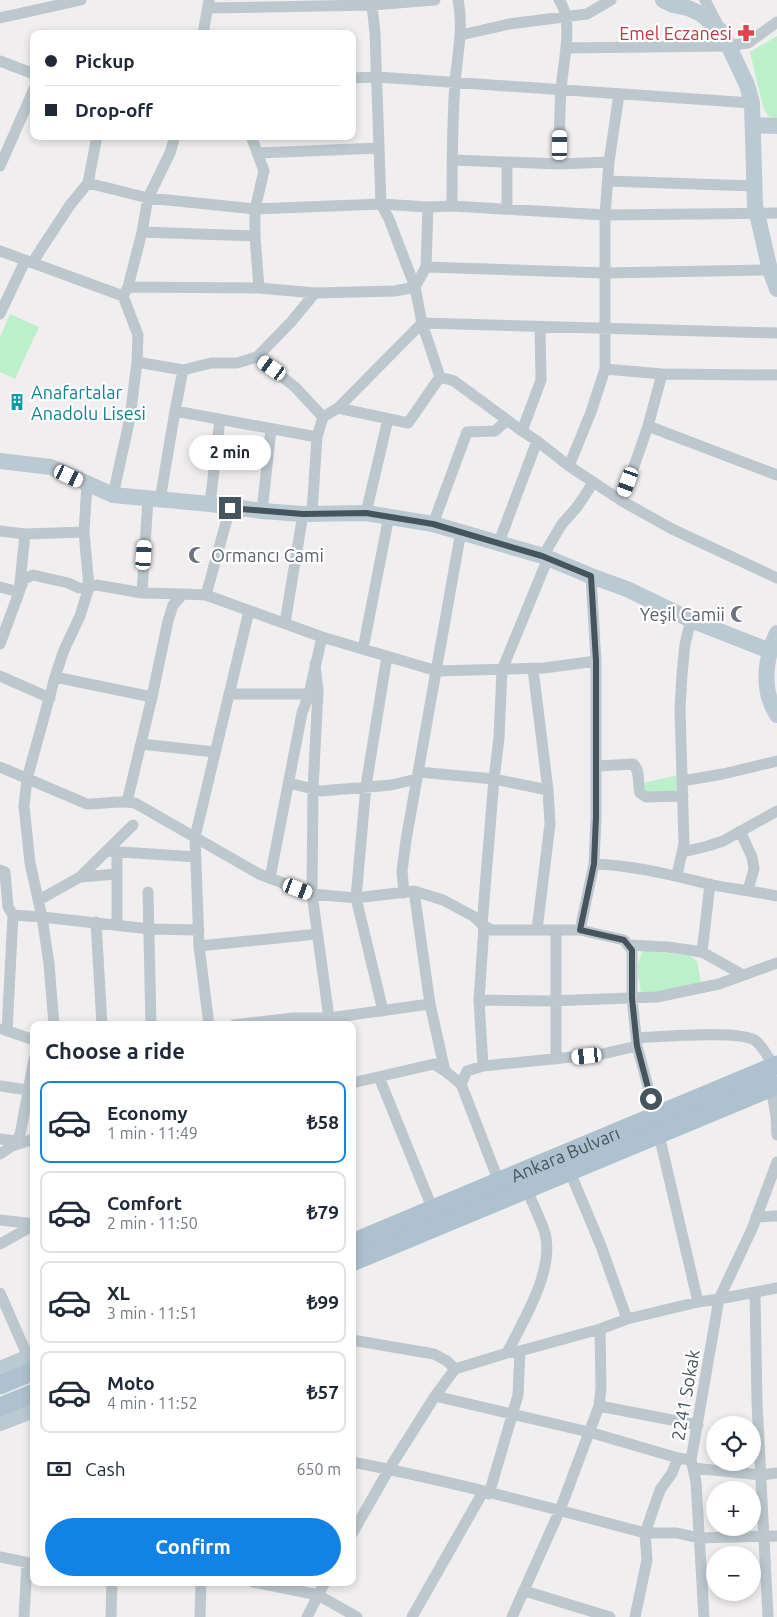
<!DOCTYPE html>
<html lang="en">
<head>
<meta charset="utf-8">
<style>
	body { margin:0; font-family:Ubuntu,sans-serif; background:#f2f2f3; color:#1f2937; height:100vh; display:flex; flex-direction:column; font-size:19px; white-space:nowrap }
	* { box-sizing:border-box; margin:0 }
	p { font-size:16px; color:#747a83 }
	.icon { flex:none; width:28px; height:28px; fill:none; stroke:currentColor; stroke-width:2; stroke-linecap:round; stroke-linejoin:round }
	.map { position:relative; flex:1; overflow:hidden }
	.sheet { position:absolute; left:30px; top:1021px; width:326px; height:565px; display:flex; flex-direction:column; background:#fff; border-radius:10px; box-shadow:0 2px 8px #0003 }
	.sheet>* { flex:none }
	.top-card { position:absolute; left:30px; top:30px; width:326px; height:110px; border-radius:10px; box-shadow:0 2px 8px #0003; display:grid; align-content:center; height:110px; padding:0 15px; background:#fff }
	.buttons { position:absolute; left:706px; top:1416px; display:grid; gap:10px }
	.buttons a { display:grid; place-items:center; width:55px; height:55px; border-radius:50%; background:#fff; box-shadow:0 2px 8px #0003; font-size:25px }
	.end { position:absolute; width:22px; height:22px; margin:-11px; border:6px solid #46545d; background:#fff; box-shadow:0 0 0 2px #fff }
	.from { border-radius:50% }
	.bubble { position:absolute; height:35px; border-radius:18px; background:#fff; box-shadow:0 2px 8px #0003; font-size:16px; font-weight:700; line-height:35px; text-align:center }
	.car { position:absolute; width:15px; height:30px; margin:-15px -8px; border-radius:6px; box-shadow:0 0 4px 1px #0007; background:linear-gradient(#fff 24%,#345 0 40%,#fff 0 76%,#345 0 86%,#fff 0) }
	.top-card b { display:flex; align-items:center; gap:18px; height:48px; font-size:19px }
	.top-card b+b { border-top:1px solid #e0e1e3 }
	.top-card i { width:12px; height:12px; background:#1f2937 }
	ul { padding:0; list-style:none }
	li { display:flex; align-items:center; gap:15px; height:82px; margin:0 10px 8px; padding:0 5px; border:2px solid #e0e1e3; border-radius:10px }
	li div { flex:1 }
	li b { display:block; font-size:19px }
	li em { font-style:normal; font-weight:700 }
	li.selected { border-color:#1382e7 }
	li>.icon { width:45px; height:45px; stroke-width:1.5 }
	h2 { padding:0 15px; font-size:22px; line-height:60px }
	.pay { display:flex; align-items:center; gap:12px; height:55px; padding:0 15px; font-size:19px }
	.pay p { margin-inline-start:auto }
	.button { display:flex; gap:10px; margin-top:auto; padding:10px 15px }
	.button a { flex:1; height:58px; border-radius:30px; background:#1382e7; color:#fff; font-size:20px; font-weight:700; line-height:58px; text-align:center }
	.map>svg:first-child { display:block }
</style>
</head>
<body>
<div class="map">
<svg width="777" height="1617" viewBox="0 0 777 1617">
	<rect width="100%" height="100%" fill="#f1eeef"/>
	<path fill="#bbf0cb" d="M777,36V120L768,116L763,107L750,52Z
		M10,314L39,327L15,379L0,372V337Z
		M679,775V794H646L642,783Z
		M643,950L690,956L697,961L701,983L666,991L641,994L637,965Z"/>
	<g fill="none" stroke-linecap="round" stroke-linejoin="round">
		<path stroke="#bcc7ce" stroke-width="11" d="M559,0C575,21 562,66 561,91C559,115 560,139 559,164
			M705,0L718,25
			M209,8L372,5L435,0
			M0,18L81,0
			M203,34L209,0
			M461,35L509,24L587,14L611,0
			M566,48L728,46L748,43L777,22
			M0,61L34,74
			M352,78L377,77L752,103
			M259,153L379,148
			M452,160L559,164L609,162
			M0,166L34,89
			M608,181L754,186
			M88,183L148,198L255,209L381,204L428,207L452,206L605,215L777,213
			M452,206C452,165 452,124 455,84C457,55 464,28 458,0
			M507,209V162
			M142,232L255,236
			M0,251L123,296
			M32,263L70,205L88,183L97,136
			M426,267L604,273L770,270
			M128,287L259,288L255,236V209L264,171L251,136
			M259,288L315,293
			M0,314L25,261
			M257,357L295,387L323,417
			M137,362L183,370L211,363H237L257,357L291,322L315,293L395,291L415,287L389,219L381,204L375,33L372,5L370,0
			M605,369L662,374L777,375
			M440,377L454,381L522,431L537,441L569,466L622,501L672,529L777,578
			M338,408L408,423L440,377L422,323L415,287L426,267L428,207
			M175,411L183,370
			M648,426L777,475
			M522,431L541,380L540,327
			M569,466L591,412L605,369V215L609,162L619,94
			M113,495L130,418L137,362L138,335L123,296L128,287L142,232L148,198L170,153L175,136
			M160,500L175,411L317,437
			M622,501L648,426L662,374
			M210,504L220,419
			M262,511L271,429
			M312,513L317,437L323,417L338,408L422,323L777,333
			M366,513L388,419
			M433,524L467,432L495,431L507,420
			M0,531L25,534L84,532
			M499,542L537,441
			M543,556L562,524L577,507L593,483
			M0,587L19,592L25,534
			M142,593L148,499
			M206,595L230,508
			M285,623L303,514
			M0,644L24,579L33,575L68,583L79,588L89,587L84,532L87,484
			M363,649L389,516
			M315,664L318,691L313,789L312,894L330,1025
			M533,669L548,790L550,824L537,930
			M0,676L50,698
			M55,677L152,697
			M229,694H309
			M141,744L215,752
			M597,766L633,764C641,771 637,783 640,793L646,797L683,796
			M0,767L87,804C103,804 119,800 135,803L259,874L312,894L356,898L414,891L443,900L473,916L484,926L492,930H580L624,940L632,950V998L637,1046L656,1116
			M418,772L494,779L548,790
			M682,781L723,774L777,761
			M289,783L321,791L391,785L417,779
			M127,802L152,697L168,621L173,605L183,594L206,595L322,637L437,671L544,668L596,661
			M740,831L752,857L754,869L748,890
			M107,851L196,857
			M683,852L708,846L723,841L777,811
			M594,864C633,865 671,875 708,884C731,889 754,891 777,896
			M0,870L5,872L8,907L13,915L42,917L150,929L199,930
			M677,875L684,844L680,709L682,674L685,644L691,620
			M80,877L117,874
			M270,878L302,713L309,694L322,637
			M414,891L430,1004L445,1071
			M148,892L151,1025
			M404,893L402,871L406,840L461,531
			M39,900L80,877L133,825
			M96,922L102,1025
			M117,925V851
			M482,925L494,779L499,738L502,670L548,558
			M580,930L594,864L596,817V661L591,576
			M628,945L668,947L702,952L710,884
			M199,946L317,934
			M702,952L743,975
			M479,1000L549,1001L657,997L719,984L777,963
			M383,1011L356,898L366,786L387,656
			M54,1025L49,964L42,917L30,863L24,806L27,779L55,677L64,650L80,616L89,587L97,585L142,593L183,594
			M209,1025L199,946L195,837L249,611
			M234,1025L293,1018H329L430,1004
			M2,1029L34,1040
			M7,1031L13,915
			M636,1038C659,1037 740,1029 756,1041C764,1048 769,1058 774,1067
			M556,1059V930
			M483,1066L479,1000L484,926
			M379,1077L433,1210
			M352,1083L434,1064L445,1071L461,1084
			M0,1086L28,1090
			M771,1088L776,1116L777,1135
			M659,1135L698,1302
			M0,1139L16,1141
			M12,1146L34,1139
			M0,1154L12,1146L20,1135L34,1059
			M570,1172L601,1246L627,1319
			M499,1182L461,1084L467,1071L483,1066L602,1054L637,1046
			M756,1217L777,1216
			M0,1220L34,1224
			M0,1244L34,1225
			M777,1288L719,1299L691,1460L678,1458L672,1473L660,1490L645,1533H677L699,1538L777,1536
			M0,1293L28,1357
			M755,1293L757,1403L768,1617
			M352,1340L434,1354L447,1361L455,1369
			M507,1353C523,1321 555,1270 545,1233C540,1218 533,1204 527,1190
			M435,1396L589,1432L678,1458
			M599,1406L698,1425
			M691,1460L696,1482L704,1617
			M352,1462C451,1481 548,1507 645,1533L647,1560L635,1617
			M693,1468L761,1475L777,1473
			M489,1494L518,1395L520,1351
			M352,1534L389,1469L435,1396L455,1369L507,1353L520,1351L600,1329L627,1319L698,1302L719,1299L752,1229L777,1162
			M0,1557L34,1564
			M253,1582L318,1595L357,1617
			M525,1591L610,1617
			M24,1617L27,1564
			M111,1617L112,1582
			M200,1617L201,1582
			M307,1617L325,1582
			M412,1617L483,1492
			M512,1617L560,1510L599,1406L601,1388L600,1329"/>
		<path stroke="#bbc9d3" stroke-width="16" d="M663,0L673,5L688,8L701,14L722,32L747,85L752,103L755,205L770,270L777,289
			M753,125L777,126
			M0,461L51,467L113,495L210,504L262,511L303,514L366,513L433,524L543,556L591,576L627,589L691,620L770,651
			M777,633C765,658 761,690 777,715
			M0,1369L34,1355
			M0,1423L34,1410"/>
		<g stroke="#adc1ce" stroke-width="19">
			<path id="s1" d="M352,1243L777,1065"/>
			<path d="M352,1262L777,1085"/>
			<path d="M0,1385L34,1371"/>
			<path d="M0,1407L34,1393"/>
		</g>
	</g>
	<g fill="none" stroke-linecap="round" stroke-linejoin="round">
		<path stroke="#46545d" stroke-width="6" d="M230,508L303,514L366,513L433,524L542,556L591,576L596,661V817L594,864L580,930L624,940L632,950V998L637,1046L651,1099"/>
	</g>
	<defs>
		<g id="pharmacy-bare" transform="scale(1.35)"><path d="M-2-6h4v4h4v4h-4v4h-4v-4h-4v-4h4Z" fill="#e0444e" stroke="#fff" stroke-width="2.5" paint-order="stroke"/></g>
		<g id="building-bare" transform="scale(1.35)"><path d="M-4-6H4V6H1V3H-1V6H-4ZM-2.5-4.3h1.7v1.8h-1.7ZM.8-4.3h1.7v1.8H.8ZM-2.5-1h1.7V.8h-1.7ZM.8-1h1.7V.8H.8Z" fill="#0f9aa8" stroke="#fff" stroke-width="2.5" paint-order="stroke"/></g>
		<g id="mosque-bare" transform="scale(1.35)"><path d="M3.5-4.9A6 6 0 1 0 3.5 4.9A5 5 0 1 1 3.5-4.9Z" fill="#6b7280" stroke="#fff" stroke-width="2.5" paint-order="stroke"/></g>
	</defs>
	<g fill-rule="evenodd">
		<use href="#pharmacy-bare" x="746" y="33"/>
		<use href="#building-bare" x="17" y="402"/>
		<use href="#mosque-bare" x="197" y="555"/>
		<use href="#mosque-bare" x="739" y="614"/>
	</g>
	<g text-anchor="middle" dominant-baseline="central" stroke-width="4.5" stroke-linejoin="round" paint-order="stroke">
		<g font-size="18" fill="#be3a42" stroke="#fff" text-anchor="end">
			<text x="732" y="33">Emel Eczanesi</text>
		</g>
		<g font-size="18" fill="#0d838f" stroke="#fff" text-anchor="start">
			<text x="31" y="392">Anafartalar<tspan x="31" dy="21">Anadolu Lisesi</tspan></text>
		</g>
		<g font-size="18" fill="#5b616d" stroke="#fff" text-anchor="start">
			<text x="211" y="555">Ormancı Cami</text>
			<text x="725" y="614" text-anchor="end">Yeşil Camii</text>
		</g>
		<g font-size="18" fill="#46545d" stroke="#fff">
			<text stroke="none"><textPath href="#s1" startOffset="231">Ankara Bulvarı</textPath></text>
			<text transform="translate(685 1395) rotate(-80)">2241 Sokak</text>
		</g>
	</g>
</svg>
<div class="buttons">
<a><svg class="icon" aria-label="locate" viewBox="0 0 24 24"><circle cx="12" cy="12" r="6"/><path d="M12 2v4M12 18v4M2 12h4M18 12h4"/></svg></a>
<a>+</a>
<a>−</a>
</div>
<i class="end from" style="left:651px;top:1099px"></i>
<i class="end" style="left:230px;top:508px"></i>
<div class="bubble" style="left:189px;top:435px;width:82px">2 min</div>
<i class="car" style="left:560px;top:145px;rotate:1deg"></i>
<i class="car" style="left:272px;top:368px;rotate:305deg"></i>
<i class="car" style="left:69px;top:476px;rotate:116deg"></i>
<i class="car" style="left:628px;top:482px;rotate:200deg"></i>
<i class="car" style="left:144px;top:555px;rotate:4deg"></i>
<i class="car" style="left:298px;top:889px;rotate:111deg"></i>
<i class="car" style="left:587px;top:1056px;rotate:264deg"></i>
<div class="top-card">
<b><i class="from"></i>Pickup</b>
<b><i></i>Drop-off</b>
</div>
<section class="sheet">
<h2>Choose a ride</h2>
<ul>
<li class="selected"><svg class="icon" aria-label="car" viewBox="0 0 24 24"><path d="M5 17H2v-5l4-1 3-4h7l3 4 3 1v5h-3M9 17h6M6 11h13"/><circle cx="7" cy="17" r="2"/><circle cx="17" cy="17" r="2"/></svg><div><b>Economy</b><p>1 min · 11:49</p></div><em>₺58</em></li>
<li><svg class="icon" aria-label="car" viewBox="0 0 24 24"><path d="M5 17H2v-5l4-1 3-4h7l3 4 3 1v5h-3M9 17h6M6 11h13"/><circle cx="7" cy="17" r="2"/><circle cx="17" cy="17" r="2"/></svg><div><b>Comfort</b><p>2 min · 11:50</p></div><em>₺79</em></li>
<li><svg class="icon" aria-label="car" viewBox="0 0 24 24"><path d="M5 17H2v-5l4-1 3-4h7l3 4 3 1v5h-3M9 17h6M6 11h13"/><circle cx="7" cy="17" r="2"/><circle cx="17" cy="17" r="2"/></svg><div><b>XL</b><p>3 min · 11:51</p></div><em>₺99</em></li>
<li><svg class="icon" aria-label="car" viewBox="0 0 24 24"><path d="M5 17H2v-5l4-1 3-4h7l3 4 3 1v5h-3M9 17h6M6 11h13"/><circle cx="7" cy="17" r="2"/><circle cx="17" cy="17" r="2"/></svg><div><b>Moto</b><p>4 min · 11:52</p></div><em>₺57</em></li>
</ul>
<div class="pay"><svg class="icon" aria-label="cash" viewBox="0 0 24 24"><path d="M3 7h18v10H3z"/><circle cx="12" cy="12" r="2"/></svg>Cash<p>650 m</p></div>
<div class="button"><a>Confirm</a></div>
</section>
</div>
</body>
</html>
